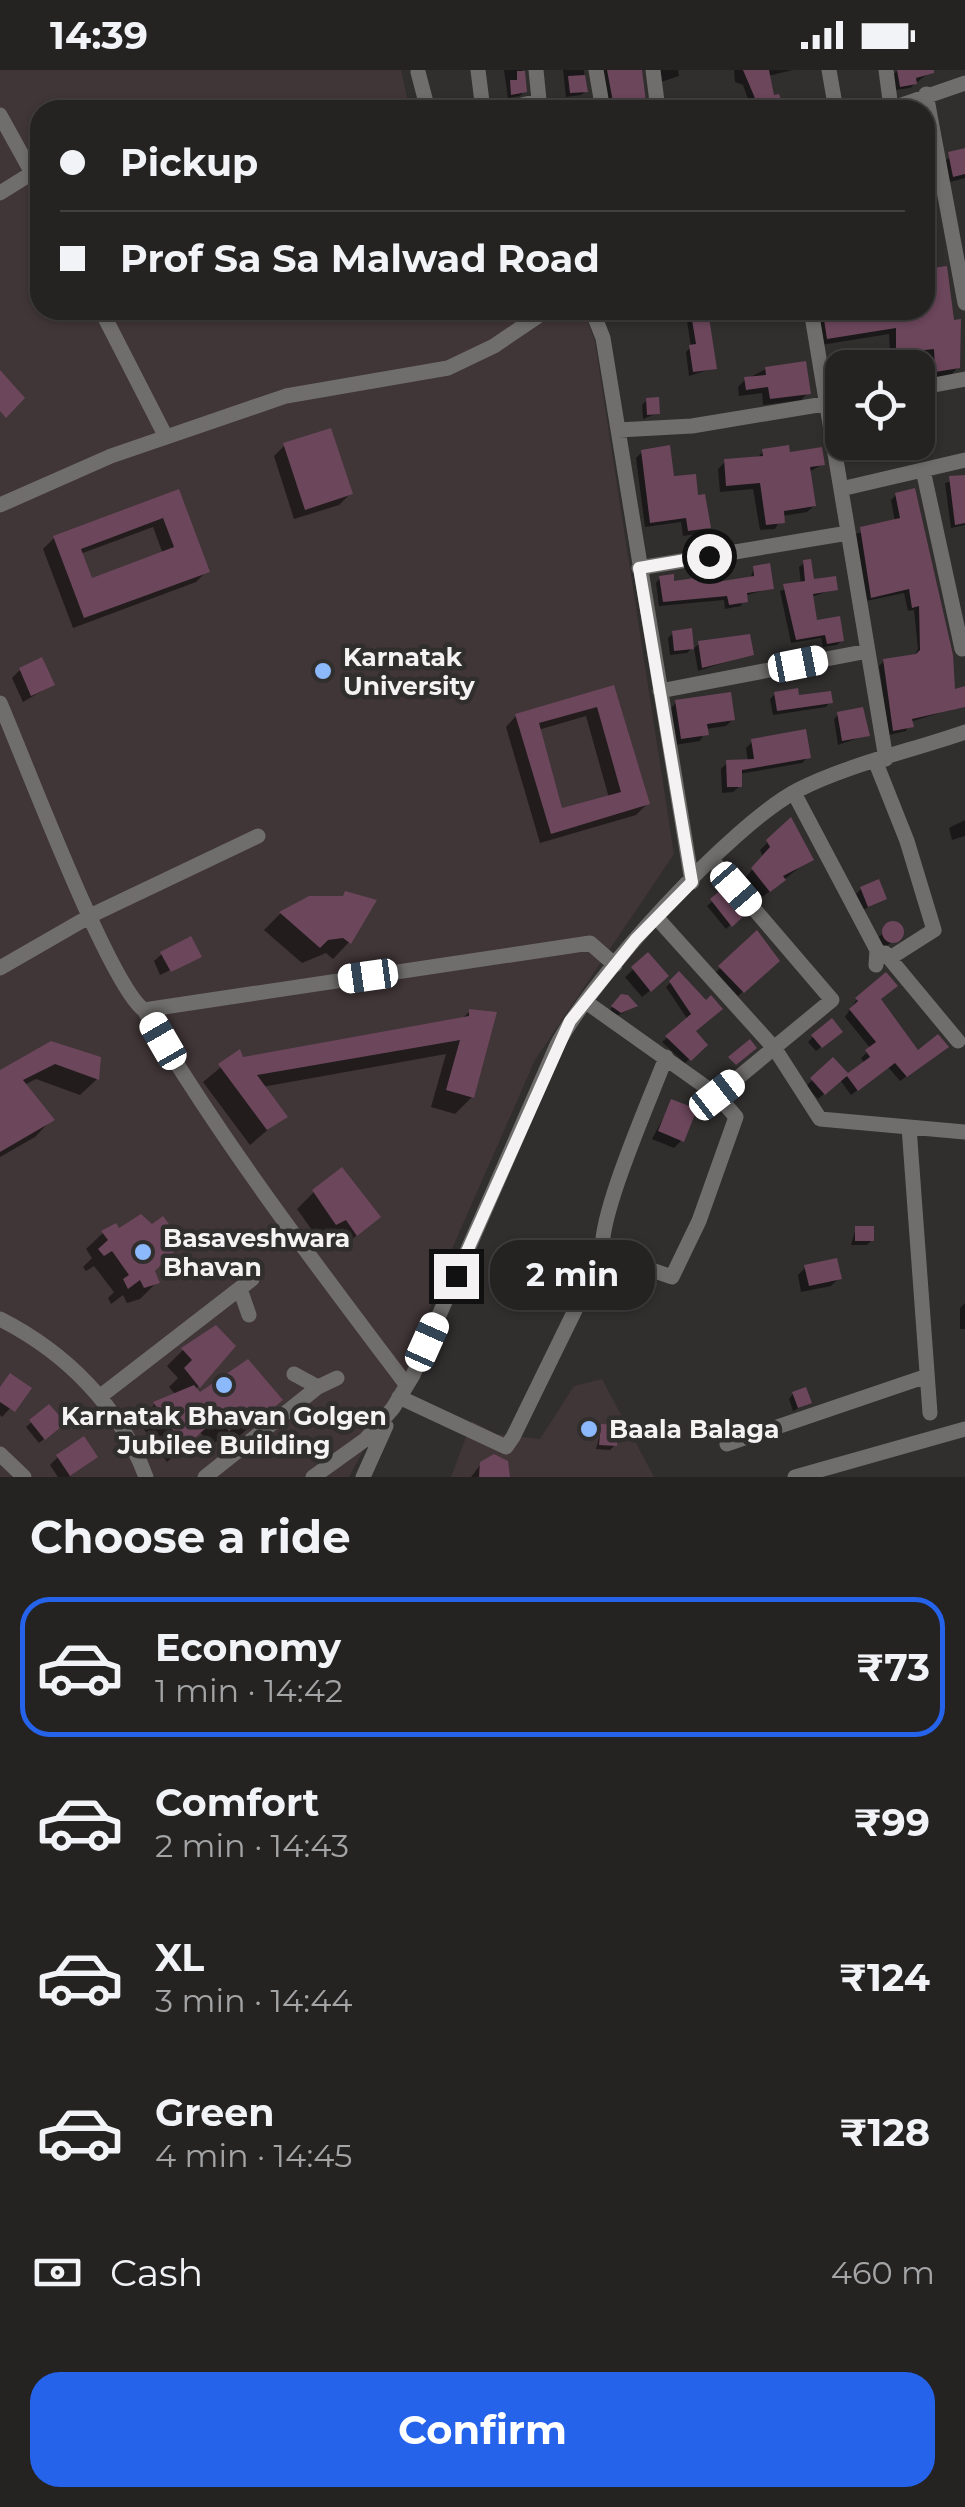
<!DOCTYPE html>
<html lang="en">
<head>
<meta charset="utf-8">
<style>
	body { margin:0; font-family:Montserrat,sans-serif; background:#2d2a2a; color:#f1f3f6; height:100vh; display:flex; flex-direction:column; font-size:38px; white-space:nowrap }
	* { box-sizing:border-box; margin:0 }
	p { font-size:32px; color:#a3a4a5 }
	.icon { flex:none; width:55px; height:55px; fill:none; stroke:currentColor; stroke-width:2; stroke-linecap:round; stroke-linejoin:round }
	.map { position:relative; height:1407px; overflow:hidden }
	.details { display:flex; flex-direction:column; background:#252222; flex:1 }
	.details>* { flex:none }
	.banner { position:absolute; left:30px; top:30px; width:905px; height:220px; border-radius:30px; box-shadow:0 2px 8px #0004,0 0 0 2px #423f40; display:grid; align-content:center; height:220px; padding:0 30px; background:#252222 }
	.tools { position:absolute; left:825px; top:280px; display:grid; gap:20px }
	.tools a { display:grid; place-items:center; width:110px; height:110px; border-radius:20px; background:#252222; box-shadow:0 2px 8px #0004,0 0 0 2px #423f40; font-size:50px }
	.end { position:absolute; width:45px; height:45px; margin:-22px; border:12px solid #f5f2f3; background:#111; box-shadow:0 0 0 5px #111 }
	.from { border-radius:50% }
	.bubble { position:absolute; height:70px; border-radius:30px; background:#252222; box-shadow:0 2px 8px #0004,0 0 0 2px #423f40; font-size:32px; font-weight:700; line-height:70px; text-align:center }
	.car { position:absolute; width:30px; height:60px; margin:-30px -15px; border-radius:12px; box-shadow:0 0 8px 2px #0007; background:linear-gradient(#fff 24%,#345 0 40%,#fff 0 76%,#345 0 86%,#fff 0) }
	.banner b { display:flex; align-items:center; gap:35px; height:95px; font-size:38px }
	.banner b+b { border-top:2px solid #423f40 }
	.banner i { width:25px; height:25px; background:#f1f3f6 }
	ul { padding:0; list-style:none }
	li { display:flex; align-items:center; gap:30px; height:140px; margin:0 20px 15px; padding:0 10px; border:5px solid transparent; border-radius:30px }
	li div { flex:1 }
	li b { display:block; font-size:38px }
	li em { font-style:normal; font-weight:700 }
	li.selected { border-color:#2563eb }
	li>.icon { width:90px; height:90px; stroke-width:1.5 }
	h2 { padding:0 30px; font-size:45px; line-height:120px }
	.pay { display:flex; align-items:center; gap:25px; height:110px; padding:0 30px; font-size:38px }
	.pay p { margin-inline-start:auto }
	.primary-button { display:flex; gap:20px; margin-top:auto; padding:20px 30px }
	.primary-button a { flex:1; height:115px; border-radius:30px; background:#2563eb; color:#fff; font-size:40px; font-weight:700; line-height:115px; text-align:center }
	.status { display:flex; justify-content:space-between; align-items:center; height:70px; padding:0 50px; background:#252222; direction:ltr }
	.status svg { height:28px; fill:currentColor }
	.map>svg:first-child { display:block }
</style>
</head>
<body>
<div class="status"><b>14:39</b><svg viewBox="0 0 49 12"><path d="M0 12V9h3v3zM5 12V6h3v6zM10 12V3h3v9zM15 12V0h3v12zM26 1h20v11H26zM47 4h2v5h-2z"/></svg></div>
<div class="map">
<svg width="965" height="1407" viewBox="0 0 965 1407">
	<rect width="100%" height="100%" fill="#312e2e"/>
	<path fill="#403537" d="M0,0H401L410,40H40V240H584L595,272L674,784L535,990L448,1188L410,1294L349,1407H0Z
		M602,1309L654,1407H451L472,1351L496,1364L540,1369L574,1316Z"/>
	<path fill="#0007" fill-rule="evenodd" d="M504,0H522L524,21L520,26L508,28Z
		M563,0H584L586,21L581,25L566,27Z
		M601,0H640L644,40H625L624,33L609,35Z
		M658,0H678L679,6L661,12Z
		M734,0H793L768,6L773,29L782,40H752L743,15L735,12Z
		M898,0H926L927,4L910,18L895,20L893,5Z
		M820,30L822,40H809L813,32Z
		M965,80V108L946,113L942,92Z
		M925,201L958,297L951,305L929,308L928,285L908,287L909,298H891L889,264L821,275L817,253L824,246L858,240H925Z
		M691,240H706L714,298L689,306L686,282L691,277L687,251Z
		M756,240H790L791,243L758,252Z
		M766,299L808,323L801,330L763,335L762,323L739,326L738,317L745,310Z
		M647,330L658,343L643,349L642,335Z
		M842,349V372H894L874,375L868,388L843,392L836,355Z
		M284,376L350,424L339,435L294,449L274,386Z
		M764,381L823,394L809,402L814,436L807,442L782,446L775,459L760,460L753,419L720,422L718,399L725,392L756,389Z
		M642,382L695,428L709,457L703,463L683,466L681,452L645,457L636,388Z
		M965,407V455L951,458L945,413Z
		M177,422L207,501L196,512L73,558L43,479L54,468ZM153,457L163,484L90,511L80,484Z
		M896,425L953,622L965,619V635L910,652L906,661L889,665L879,596L884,591L914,587L918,579L914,540L908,541L904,523L866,531L856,464L895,452L891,430Z
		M804,493L812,512L835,519L811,527L815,553L842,570L837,575L823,577L821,568L791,573L780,521L801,514L799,497Z
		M754,498L772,518L744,526L741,536L725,539L724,530L659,536L656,513L660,508L672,514L707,516L750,509Z
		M673,563L692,578L687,583L670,585L668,568Z
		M699,574L751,584L698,601L694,578Z
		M20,600L52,615L23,632L12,608Z
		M613,618L647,734L636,745L540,773L506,657L516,646ZM586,646L609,728L561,742L538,660Z
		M775,624L797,628L830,632L826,637L773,645L770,629Z
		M677,632L733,649L726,656L706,659L700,671L675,675L670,639Z
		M839,644L867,665L838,675L834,649Z
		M752,672L808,687L802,693L739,704L740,716L733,722L722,723L721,699L727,693L748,692L746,678Z
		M965,750V766L952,770L949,758Z
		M790,751L810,789L761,828L745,808L763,787L760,780Z
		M861,819L884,828L863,840L856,824Z
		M722,823L741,845L726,859L707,836Z
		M309,828L349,872L333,889L326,883L302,893L264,860L280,844Z
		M897,853L903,864L885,877L877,868Z
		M757,864L776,891L738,926L716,902Z
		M162,884L199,886L160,905L154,891Z
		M648,886L658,914L642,927L625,907Z
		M679,905L706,933L693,962L705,975L685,993L662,972L688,950L666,917Z
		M621,928L634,937L615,947L608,942Z
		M857,929L878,930L918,983H939L900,1011L888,997L851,1025L840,1010L818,1029L806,1016L833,991L847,1007L865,994L861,988L871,979L845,947Z
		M470,941L472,1027L455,1044L431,1037L446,984L262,1017L284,1046L250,1075L203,1012L238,983L241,990L462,949Z
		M835,966L816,981L808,972L813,967Z
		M52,974L97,1009L80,1025L36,1009L24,1015L51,1050L35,1067L0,1087V1002Z
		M672,1032L682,1070L674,1078L652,1069Z
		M314,1122L378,1147L340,1180L329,1164L319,1170L297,1139Z
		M152,1157L160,1171L152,1200L157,1212L140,1229L127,1233L123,1225L111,1234L108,1228L114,1222L94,1196L86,1201L83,1197L92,1188L86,1179L103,1163Z
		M856,1158L872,1170L867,1175H851Z
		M806,1197L839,1208L831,1216L801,1222L798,1205Z
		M630,1214L643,1232L638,1237L622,1228Z
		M965,1233V1259H960V1238Z
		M233,1276L195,1320L200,1325L280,1330L236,1369L229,1361L211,1376L200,1362L167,1392L138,1351L155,1334L176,1325L169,1317L178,1308L167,1296L183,1280Z
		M0,1317L28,1319L2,1347L0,1345Z
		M793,1324L809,1333L793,1341L789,1329Z
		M49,1337L58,1358L39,1373L26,1357Z
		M602,1356L615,1375L610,1380L596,1379Z
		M58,1387H95L69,1407H58L50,1395Z
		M484,1390L506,1407H471Z"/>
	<path fill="#6c465b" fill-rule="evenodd" d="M607,0H642L647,40H629L628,30L613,32Z
		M743,0H769L774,25L779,24L785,40H760Z
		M897,0H934V3L916,8L917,14L900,17Z
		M517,1H525L527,22L511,25L510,10H517Z
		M585,5L588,22L570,23L568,6Z
		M965,78V104L953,107L948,82Z
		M947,196L954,250L961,249L960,298L935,302L934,279L909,282L911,298H896V258L827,269L823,243L925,240V199Z
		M708,241L717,299L693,302L689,275L696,274L691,244Z
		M806,291L811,324L770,329L768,317L746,320L744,307L766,305L765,297Z
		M0,300L25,328L6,348L0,341Z
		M659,327L660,344L647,345L646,328Z
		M331,358L353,424L305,440L283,373Z
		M846,372H876L878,382L849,387Z
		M670,375L674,406L696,404L698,425L705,424L711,458L688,461L686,448L650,453L641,380Z
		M789,375L790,382L822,377L825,395L810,397L816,436L784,441L785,453L766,455L760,413L726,416L724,389L763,386L762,379Z
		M965,405V453L955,455L949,406Z
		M915,418L953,585L955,619L965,616V637L912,649L914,657L893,661L883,589L916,584L920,580L919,536L912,538L909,519L871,528L860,457L900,448L895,423Z
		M179,419L210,502L84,548L53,466ZM163,448L174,477L92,508L81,479Z
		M811,489L814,509L836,506L838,520L813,524L817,550L840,546L844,571L827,574L825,565L796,570L783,514L805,511L803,490Z
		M770,493L774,519L747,523L748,532L729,535L727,526L663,532L659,506L674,504V511L708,506L710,513L754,506L753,496Z
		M692,558L694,579L674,581L672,561Z
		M750,564L754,585L702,598L698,571Z
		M42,587L55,615L31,626L19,598Z
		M614,615L650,734L551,764L515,644ZM597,637L621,722L562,738L539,653Z
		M798,618L799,625L831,621L833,633L777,641L774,622Z
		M731,622L735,650L707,654L709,665L681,669L675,630Z
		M863,637L870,666L842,671L837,642Z
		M806,659L811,688L742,700V717H727L726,690L754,689L751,669Z
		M791,747L814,790L783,806L786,810L770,822L751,798L770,777L766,770Z
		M879,809L887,829L868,837L860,817Z
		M722,819L745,845L732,857L710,829Z
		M345,821L377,830L351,874L343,868L328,870L320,878L279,842L309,826H343Z
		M882 862a11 11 0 1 1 22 0a11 11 0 1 1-22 0Z
		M757,860L780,891L744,923L718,896Z
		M191,866L202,887L171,902L160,882Z
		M648,882L669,906L651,922L631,897Z
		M679,901L706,930L711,925L723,939L696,961L708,975L691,991L665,966L691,944L669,911Z
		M886,902L898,916L881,929L918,980L938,964L949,977L907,1007L895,993L858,1021L847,1006L825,1025L810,1008L833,987L848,1003L870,987L865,980L876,972L849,939L858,931L855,928Z
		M621,924L628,925L638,936L621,943L611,936Z
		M469,939L497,942L474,1028L446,1020L460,970L257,1005L288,1047L267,1060L218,994L240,979L243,987L469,946Z
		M832,948L843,962L822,978L811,965Z
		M750,969L757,978L736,995L728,987Z
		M51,971L101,987L99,1010L55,994L23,1010L55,1050L0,1082V1000Z
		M671,1029L697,1039L684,1072L658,1061Z
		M342,1097L381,1147L357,1166L346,1150L336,1155L312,1120Z
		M141,1144L152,1154L163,1146L174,1161L163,1170L174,1182L155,1201L160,1213L144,1218L140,1210L128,1219L123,1209L129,1205L112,1181L104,1186L98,1179L108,1170L101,1161L116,1153L119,1158Z
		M855,1156H874V1171H855Z
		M837,1188L842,1209L809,1216L804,1195Z
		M635,1206L657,1214L645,1234L625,1222Z
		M216,1255L236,1276L200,1318L184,1298L192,1290L181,1278Z
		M248,1289L283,1330L254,1354L247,1346L229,1361L218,1347L185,1377L153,1332L194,1315L200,1322Z
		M10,1303L32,1318L15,1342L0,1332V1317Z
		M806,1317L812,1333L798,1338L792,1322Z
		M49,1334L66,1353L45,1370L29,1350Z
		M601,1354L619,1355L617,1376L599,1375Z
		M84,1366L98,1387L70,1406L56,1385Z
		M494,1384L508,1391L510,1407H479L480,1392Z"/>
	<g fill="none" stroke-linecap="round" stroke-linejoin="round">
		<path stroke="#706e6d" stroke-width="15" d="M478,0L483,40
			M536,0L540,40
			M596,0L603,40
			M653,0L658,40
			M829,0L836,40
			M886,0L891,38
			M418,2L428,40
			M926,24L965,233
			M500,40L539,31
			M887,40L965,13
			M0,45L32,103L0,123
			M101,240L165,365
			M592,240L603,268L692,812
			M811,240L886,689
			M918,318L965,309
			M618,360L692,356L842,331
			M923,400L962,579
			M841,419L965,390
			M0,435L111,386L286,326L448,298L494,276L547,240
			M639,498L848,463
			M660,621L868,581
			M0,633C24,688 109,915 144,940C222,1072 313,1191 405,1313
			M876,693L907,771L934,860L890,888
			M794,723L877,880L876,895
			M713,791L832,930L717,1025
			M657,848L775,979L820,1049L965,1062
			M885,883L958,971
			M0,898L92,845L258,766
			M586,932L717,1025L736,1047L699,1151L672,1207L603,1183
			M144,940L590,873L615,895
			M909,1057L930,1343
			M240,1219L249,1245
			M0,1249C67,1283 120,1337 146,1407
			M294,1304L318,1317
			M102,1325L252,1209
			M399,1327L506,1377L513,1367L603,1183C596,1150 652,1025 666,987
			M727,1374L927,1306
			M0,1384L24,1407
			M205,1407L318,1317L337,1308
			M313,1407L366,1369L393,1338L413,1305L557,975C593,907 731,755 798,720C849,694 911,681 965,662
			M363,1407L386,1356
			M795,1407L965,1359"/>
	</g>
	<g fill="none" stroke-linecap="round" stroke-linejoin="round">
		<path stroke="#f5f2f3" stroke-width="12" d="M456,1206L570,951L636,869L692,812L639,498L709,486"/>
	</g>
	<g fill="#8cb9fc" stroke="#312e2e" stroke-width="4">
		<circle cx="323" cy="601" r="10"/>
		<circle cx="143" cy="1182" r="10"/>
		<circle cx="224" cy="1315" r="10"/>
		<circle cx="589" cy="1359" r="10"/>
	</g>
	<g text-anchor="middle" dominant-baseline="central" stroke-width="9" stroke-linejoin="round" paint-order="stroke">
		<g font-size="25" font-weight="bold" fill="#f5f2f3" stroke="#312e2e" text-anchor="start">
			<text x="343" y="587">Karnatak<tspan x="343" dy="29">University</tspan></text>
			<text x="163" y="1168">Basaveshwara<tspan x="163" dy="29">Bhavan</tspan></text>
			<text x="224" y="1346" text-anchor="middle">Karnatak Bhavan Golgen<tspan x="224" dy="29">Jubilee Building</tspan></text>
			<text x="609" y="1359">Baala Balaga</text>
		</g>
	</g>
</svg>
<div class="tools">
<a><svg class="icon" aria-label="locate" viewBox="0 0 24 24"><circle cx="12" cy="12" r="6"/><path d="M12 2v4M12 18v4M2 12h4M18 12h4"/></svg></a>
</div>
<i class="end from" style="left:709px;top:486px"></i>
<i class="end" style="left:456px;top:1206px"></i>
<div class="bubble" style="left:490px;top:1170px;width:165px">2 min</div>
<i class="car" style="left:798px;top:594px;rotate:79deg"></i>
<i class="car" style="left:736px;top:819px;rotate:139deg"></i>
<i class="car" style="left:368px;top:906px;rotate:262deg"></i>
<i class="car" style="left:163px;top:971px;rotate:330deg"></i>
<i class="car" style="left:717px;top:1025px;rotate:52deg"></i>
<i class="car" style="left:427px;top:1272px;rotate:24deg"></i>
<div class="banner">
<b><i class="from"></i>Pickup</b>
<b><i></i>Prof Sa Sa Malwad Road</b>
</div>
</div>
<section class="details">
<h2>Choose a ride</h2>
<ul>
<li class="selected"><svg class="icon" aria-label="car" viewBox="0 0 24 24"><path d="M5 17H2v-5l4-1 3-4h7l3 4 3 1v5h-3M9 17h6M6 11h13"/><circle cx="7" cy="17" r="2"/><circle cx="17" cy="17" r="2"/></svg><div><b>Economy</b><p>1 min · 14:42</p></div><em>₹73</em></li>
<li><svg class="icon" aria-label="car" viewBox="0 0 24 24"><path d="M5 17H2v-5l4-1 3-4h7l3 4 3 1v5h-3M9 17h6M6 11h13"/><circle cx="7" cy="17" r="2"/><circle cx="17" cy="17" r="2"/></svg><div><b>Comfort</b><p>2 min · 14:43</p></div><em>₹99</em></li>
<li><svg class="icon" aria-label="car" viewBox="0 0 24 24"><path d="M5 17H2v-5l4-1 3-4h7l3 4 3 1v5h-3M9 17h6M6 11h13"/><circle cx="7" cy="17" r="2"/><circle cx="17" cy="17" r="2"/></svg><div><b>XL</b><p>3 min · 14:44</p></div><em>₹124</em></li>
<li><svg class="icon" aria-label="car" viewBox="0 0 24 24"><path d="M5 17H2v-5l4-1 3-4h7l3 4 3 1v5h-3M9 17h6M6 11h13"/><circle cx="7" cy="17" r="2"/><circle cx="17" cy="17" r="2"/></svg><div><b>Green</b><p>4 min · 14:45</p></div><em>₹128</em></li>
</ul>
<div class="pay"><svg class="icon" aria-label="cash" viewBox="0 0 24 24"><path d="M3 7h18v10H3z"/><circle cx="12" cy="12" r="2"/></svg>Cash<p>460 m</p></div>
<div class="primary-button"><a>Confirm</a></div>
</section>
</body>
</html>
